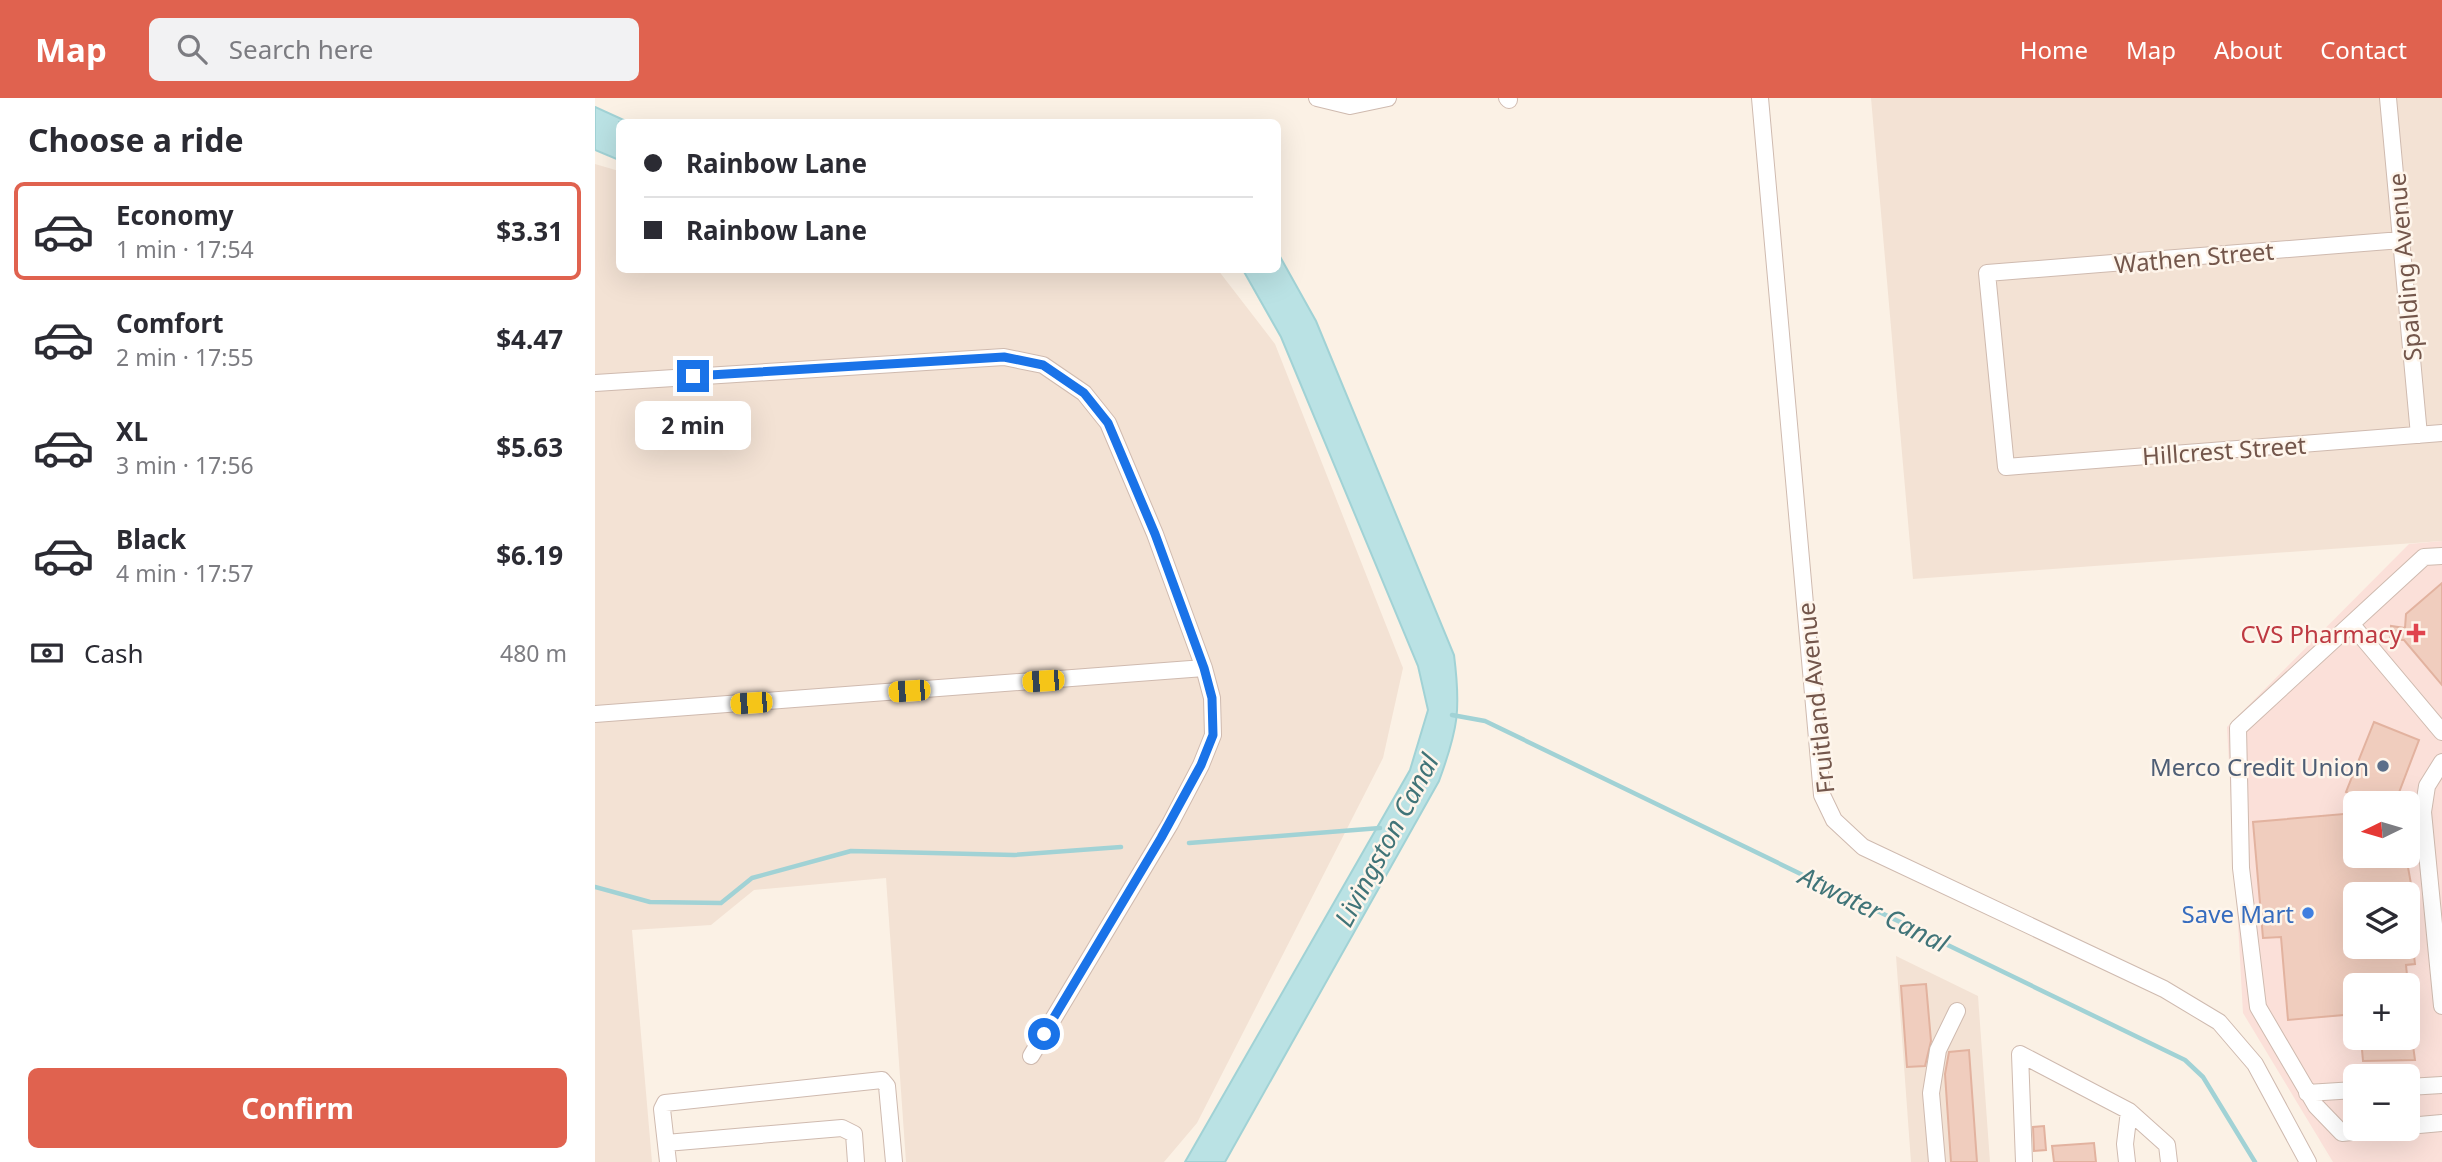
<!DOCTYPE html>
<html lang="en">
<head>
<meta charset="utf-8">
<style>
	body { margin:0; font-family:"Noto Sans",sans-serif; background:#f2f2f3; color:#2b2b33; height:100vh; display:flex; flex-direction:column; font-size:26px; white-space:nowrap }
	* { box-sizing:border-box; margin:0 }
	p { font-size:23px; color:#7c7c81 }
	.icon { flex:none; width:38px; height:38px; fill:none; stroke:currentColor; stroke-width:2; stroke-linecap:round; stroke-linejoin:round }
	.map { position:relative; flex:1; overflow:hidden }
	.side { display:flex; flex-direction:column; background:#fff; width:595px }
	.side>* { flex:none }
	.banner { position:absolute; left:21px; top:21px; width:665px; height:154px; border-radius:10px; box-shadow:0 7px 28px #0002; display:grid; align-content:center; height:154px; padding:0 28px; background:#fff }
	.needle { width:46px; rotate:265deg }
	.fabs { position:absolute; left:1748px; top:693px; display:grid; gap:14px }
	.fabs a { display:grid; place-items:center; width:77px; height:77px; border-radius:10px; background:#fff; box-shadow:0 7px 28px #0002; font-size:35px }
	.end { position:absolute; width:32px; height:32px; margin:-16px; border:9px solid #1a73e8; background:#fff; box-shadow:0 0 0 4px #fff }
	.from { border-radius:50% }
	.bubble { position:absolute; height:49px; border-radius:10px; background:#fff; box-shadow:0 7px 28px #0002; font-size:23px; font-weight:700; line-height:49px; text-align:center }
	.car { position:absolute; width:21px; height:42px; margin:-21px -10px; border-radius:9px; box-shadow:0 0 5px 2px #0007; background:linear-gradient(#f5c518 24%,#345 0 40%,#f5c518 0 76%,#345 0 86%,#f5c518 0) }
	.banner b { display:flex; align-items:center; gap:24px; height:66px; font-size:26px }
	.banner b+b { border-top:2px solid #e1e1e2 }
	.banner i { width:18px; height:18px; background:#2b2b33 }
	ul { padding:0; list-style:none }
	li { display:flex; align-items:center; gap:21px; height:98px; margin:0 14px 10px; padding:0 14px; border:4px solid transparent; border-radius:10px }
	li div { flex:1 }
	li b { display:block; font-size:26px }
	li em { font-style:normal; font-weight:700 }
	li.selected { border-color:#e0624f }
	li>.icon { width:63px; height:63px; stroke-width:1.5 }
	h2 { padding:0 28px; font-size:32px; line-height:84px }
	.pay { display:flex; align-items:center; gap:18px; height:77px; padding:0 28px; font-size:26px }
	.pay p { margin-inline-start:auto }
	.button { display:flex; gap:14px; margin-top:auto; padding:14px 28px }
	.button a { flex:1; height:80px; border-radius:10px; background:#e0624f; color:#fff; font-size:28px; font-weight:700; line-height:80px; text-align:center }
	header { display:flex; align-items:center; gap:42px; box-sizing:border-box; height:98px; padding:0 35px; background:#e0624f; color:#fff }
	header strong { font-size:33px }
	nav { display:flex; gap:38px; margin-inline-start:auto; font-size:24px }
	.search { width:490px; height:63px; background:#f2f2f3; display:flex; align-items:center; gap:18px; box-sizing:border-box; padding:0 24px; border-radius:10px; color:#7c7c81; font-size:26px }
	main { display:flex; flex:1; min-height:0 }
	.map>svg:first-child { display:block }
</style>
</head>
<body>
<header>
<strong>Map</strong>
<div class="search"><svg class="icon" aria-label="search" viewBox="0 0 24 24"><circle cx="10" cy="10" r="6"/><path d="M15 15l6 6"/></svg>Search here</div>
<nav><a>Home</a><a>Map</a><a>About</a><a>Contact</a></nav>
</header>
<main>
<section class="side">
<h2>Choose a ride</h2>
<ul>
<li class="selected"><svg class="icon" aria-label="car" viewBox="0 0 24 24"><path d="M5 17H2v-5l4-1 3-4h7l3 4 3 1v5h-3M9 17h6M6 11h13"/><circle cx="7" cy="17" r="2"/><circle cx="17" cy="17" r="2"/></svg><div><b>Economy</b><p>1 min · 17:54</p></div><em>$3.31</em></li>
<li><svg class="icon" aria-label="car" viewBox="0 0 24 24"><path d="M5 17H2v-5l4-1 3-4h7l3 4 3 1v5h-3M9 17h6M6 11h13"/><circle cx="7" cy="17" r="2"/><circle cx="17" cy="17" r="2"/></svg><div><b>Comfort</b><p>2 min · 17:55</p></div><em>$4.47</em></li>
<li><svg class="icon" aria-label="car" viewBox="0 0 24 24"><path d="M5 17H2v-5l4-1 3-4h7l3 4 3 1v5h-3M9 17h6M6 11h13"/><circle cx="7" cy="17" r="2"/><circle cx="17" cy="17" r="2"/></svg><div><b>XL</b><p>3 min · 17:56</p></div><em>$5.63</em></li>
<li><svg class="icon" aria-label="car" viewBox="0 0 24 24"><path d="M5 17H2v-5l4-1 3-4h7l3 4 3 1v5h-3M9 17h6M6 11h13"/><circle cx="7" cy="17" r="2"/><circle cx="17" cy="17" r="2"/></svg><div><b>Black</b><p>4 min · 17:57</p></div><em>$6.19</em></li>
</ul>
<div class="pay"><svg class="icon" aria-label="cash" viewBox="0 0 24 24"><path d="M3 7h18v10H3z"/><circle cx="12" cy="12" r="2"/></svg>Cash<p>480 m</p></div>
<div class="button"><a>Confirm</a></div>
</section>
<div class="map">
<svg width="1847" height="1064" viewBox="0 0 1847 1064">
	<rect width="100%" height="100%" fill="#fbf1e5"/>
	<path fill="#f3e2d4" d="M1276,0H1847V443L1318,481Z
		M0,66L24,73V172H623L680,246L808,570L788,660L602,1025L569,1064H311L291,780L159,792L116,827L37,832L57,1064H0Z
		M1301,858L1383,898L1395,1064H1316Z"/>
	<path fill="#fbe0d9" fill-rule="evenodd" d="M1847,443V1064H1738L1648,915L1632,629L1814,446ZM1760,705H1813V758H1760ZM1760,796H1813V849H1760ZM1760,887H1813V940H1760ZM1760,978H1813V1031H1760Z"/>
	<path fill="#bae2e4" stroke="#a1d2d5" stroke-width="2" d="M0,9L33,24H24V62L0,52Z
		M683,155L721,223L859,557C866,612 863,631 844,683L630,1064H590L815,672L833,612L823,568L686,239L648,172H682Z"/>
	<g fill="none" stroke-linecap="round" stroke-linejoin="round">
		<path stroke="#a1d2d5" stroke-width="4.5" d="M857,617L890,623L1590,962L1608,979L1660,1064
			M594,745L785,730
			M0,789L55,804L126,805L157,780L256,753L419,757L526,749"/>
	</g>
	<path fill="#f0cdbe" stroke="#e2b29f" stroke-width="2" d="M1847,485V587L1809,542L1795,541L1796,528L1810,530L1811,516Z
		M1779,624L1824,642L1800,705H1787L1771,699L1769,702L1751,694Z
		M1760,715V758H1811L1816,786L1815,796H1760V849H1818L1820,866L1811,867L1813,887H1760V916L1693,922L1686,839L1668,840L1658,724Z
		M1331,886L1336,943L1330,968L1312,969L1306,888Z
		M1766,940H1817L1820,962L1768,963Z
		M1374,952L1382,1064H1356L1350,976L1354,954Z
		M1449,1028L1451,1052L1439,1053L1438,1029Z
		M1499,1045L1501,1064H1459L1457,1048Z"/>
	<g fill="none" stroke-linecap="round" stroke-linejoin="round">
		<g stroke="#cfbaaf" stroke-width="18">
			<path id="minor" d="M722,0L755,8L793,0
				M912,0L914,2
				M1165,0L1227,697L1239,722L1268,749L1569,891L1624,924L1660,966L1713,1064
				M1793,0L1824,337
				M1806,142L1392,175L1411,369L1847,335
				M0,285L409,259L448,267L489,295L513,325L560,436L609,570L617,600L618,637L606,667L575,726L436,958
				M1757,527L1847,634
				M0,616L609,570
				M1847,664L1832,688L1828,714L1847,908
				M1813,989L1847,987
				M1712,995L1760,992
				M1813,1028L1847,1025
				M1787,1031L1747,1035L1721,1008L1663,909L1646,770L1643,630L1829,459L1847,458
				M71,1045L247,1030L259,1036L261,1064
				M73,1064L67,1011L70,1005L287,982L292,988L299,1064
				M1342,1064L1336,995L1343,952L1362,913
				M1429,1064L1425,956L1534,1013L1572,1047L1574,1064
				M1532,1064L1530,1046L1534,1013"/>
		</g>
		<use href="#minor" stroke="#fff" stroke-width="16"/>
	</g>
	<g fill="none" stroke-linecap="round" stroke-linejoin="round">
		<path stroke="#1a73e8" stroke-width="9" d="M98,278L409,259L448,267L489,295L513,325L560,436L609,570L617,600L618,637L606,667L566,740L449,936"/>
	</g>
	<path fill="#e0444e" stroke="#fef5eb" stroke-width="2.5" d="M1817.5 524.5h7v7h7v7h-7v7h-7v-7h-7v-7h7z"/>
	<circle fill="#5c6f8a" stroke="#fef5eb" stroke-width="2.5" cx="1788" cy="668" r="7"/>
	<circle fill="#3f7fe0" stroke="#fef5eb" stroke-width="2.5" cx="1713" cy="815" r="7"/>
	<g text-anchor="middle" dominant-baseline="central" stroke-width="5" stroke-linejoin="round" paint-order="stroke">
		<g font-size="24" fill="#73564b" stroke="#fef5eb">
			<text transform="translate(1599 159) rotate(-5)">Wathen Street</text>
			<text transform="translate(1809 169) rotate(-95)">Spalding Avenue</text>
			<text transform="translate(1629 352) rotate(-4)">Hillcrest Street</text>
			<text transform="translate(1220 600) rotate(-96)">Fruitland Avenue</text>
		</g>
		<g font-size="24" fill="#be3a42" stroke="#fef5eb" text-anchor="end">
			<text x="1807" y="535">CVS Pharmacy</text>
		</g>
		<g font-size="24" fill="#4e5e75" stroke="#fef5eb" text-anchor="end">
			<text x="1774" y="668">Merco Credit Union</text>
		</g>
		<g font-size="24" fill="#366cbe" stroke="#fef5eb" text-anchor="end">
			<text x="1699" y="815">Save Mart</text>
		</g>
		<g font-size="26" font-style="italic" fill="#407478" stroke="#fef5eb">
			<text transform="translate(791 742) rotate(-62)">Livingston Canal</text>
			<text transform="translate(1279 811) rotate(26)">Atwater Canal</text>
		</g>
	</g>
</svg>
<div class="fabs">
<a><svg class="needle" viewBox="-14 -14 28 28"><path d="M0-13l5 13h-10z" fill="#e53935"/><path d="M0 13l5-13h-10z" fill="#7c7c81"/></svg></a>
<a><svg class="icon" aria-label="layers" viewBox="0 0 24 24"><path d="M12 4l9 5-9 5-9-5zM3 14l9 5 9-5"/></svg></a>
<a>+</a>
<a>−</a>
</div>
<i class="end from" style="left:449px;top:936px"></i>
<i class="end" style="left:98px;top:278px"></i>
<div class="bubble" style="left:40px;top:303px;width:116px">2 min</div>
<i class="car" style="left:448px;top:583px;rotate:266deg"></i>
<i class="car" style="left:314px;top:593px;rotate:266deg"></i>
<i class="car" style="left:156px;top:605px;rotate:266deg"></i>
<div class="banner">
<b><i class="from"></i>Rainbow Lane</b>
<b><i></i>Rainbow Lane</b>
</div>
</div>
</main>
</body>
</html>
